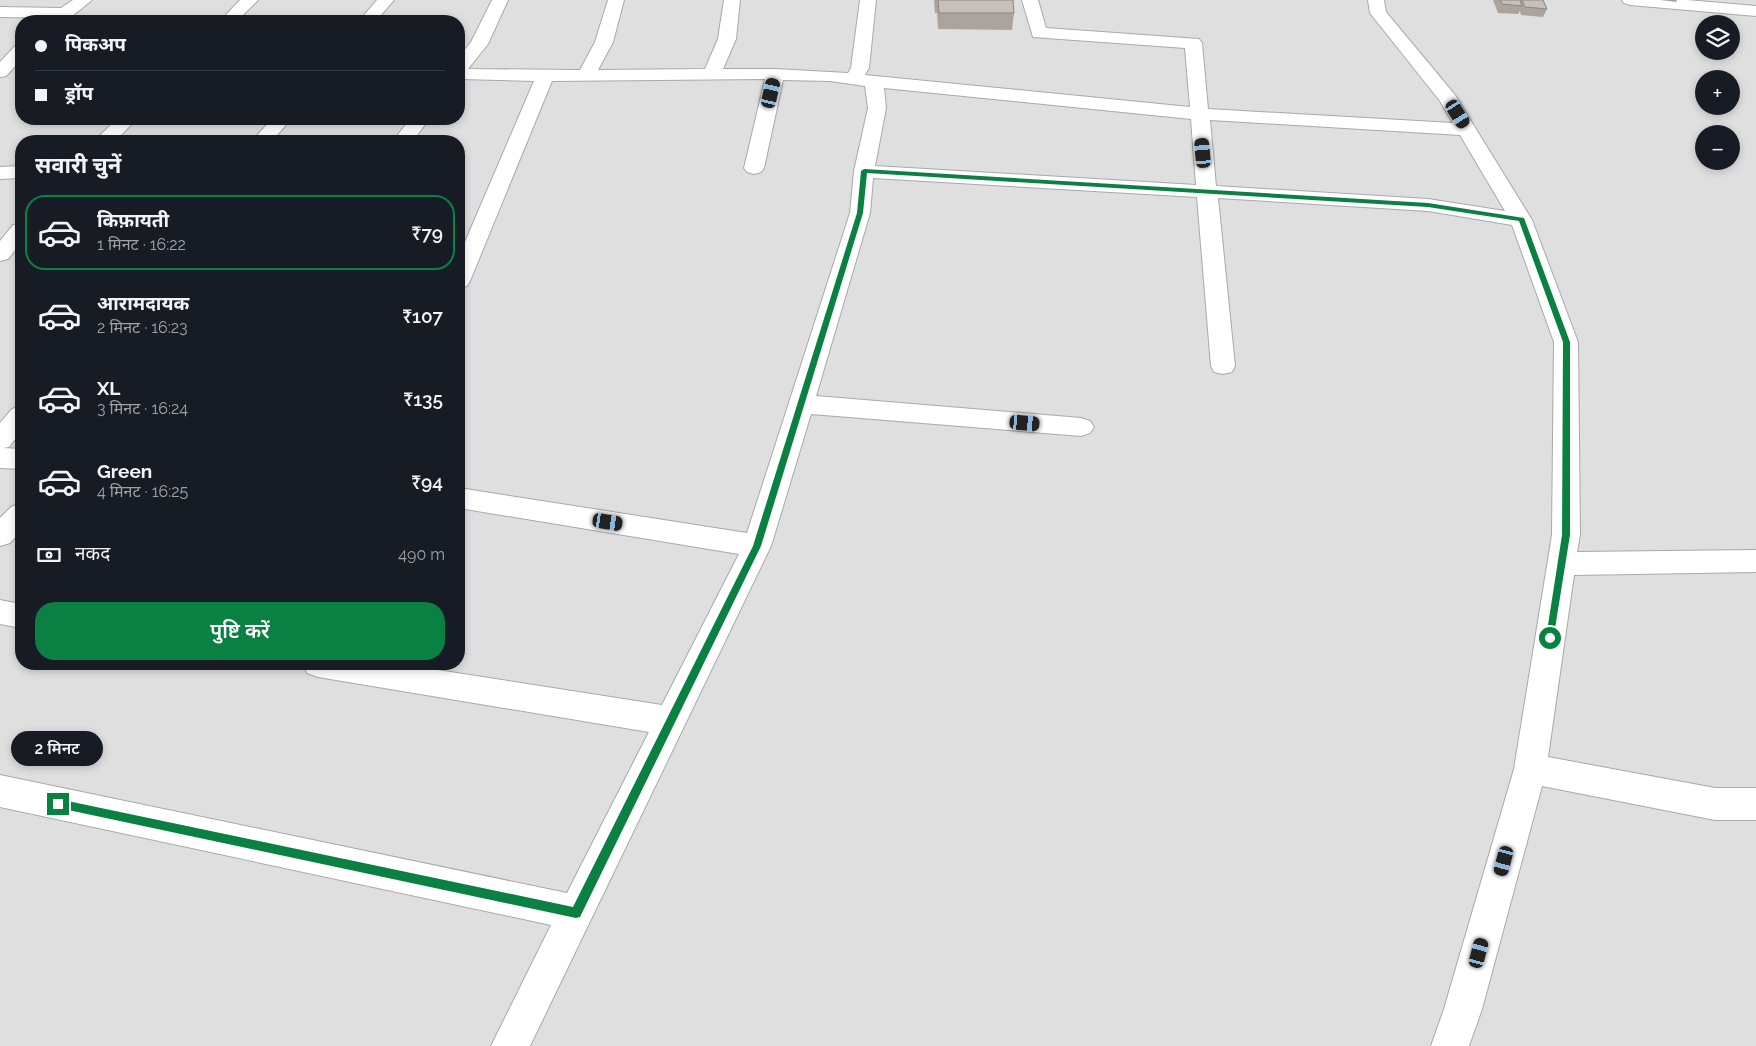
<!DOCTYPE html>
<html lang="hi">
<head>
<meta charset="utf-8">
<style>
	body { margin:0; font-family:Raleway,"Noto Sans Devanagari",sans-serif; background:#242831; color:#f1f3f6; height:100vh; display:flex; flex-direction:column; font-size:19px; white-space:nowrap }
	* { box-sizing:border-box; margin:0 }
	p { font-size:16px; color:#9ea1a6 }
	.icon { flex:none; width:28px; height:28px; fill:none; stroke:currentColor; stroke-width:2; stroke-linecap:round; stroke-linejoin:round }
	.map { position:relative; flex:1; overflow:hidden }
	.side { position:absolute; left:15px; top:135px; width:450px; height:535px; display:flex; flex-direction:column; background:#171b24; border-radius:20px; box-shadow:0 2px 8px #0003 }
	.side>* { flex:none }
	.guide { position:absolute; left:15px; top:15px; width:450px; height:110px; border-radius:20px; box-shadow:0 2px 8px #0003; display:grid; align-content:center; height:110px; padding:0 20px; background:#171b24 }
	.tools { position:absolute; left:1695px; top:15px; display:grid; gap:10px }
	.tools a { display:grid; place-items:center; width:45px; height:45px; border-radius:50%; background:#171b24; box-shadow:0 2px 8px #0003; font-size:25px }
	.end { position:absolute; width:22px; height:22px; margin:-11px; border:6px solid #0b8043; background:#fff; box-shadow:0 0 0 2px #fff }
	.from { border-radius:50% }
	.bubble { position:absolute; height:35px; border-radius:18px; background:#171b24; box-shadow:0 2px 8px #0003; font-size:16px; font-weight:600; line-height:35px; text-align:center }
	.car { position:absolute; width:15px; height:30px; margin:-15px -8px; border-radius:6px; box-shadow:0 0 4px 1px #0007; background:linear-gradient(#222 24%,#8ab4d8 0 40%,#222 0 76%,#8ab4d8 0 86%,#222 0) }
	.guide b { display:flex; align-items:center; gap:18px; height:48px; font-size:19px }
	.guide b+b { border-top:1px solid #363941 }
	.guide i { width:12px; height:12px; background:#f1f3f6 }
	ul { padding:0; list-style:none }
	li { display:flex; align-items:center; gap:15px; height:75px; margin:0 10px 8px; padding:0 10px; border:2px solid transparent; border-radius:20px }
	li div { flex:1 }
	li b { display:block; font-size:19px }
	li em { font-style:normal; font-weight:600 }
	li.selected { border-color:#0b8043 }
	li>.icon { width:45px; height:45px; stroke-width:1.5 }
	h2 { padding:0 20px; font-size:22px; line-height:60px }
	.pay { display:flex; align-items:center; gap:12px; height:55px; padding:0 20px; font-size:19px }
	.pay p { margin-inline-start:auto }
	.primary-button { display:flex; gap:10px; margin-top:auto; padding:10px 20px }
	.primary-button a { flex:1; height:58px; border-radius:20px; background:#0b8043; color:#fff; font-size:20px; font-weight:600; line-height:58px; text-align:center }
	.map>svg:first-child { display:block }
</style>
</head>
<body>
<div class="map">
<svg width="1756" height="1046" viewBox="0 0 1756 1046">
	<rect width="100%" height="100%" fill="#f2efe9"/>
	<path fill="#e0dfdf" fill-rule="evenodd" d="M0,0H1756V1046H0ZM21,21H459V119H21ZM1704,24H1731V51H1704ZM1704,79H1731V106H1704ZM1704,134H1731V161H1704ZM21,141H459V664H21Z"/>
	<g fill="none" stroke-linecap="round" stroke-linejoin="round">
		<g stroke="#a9a9a9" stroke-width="2">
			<path id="minor" d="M73,0H92L71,17L65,18L0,17V7L61,8Z
				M240,0H258L237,21H220Z
				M377,0H394L376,21H359Z
				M492,0H508L488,44L468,69L580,70L595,42L608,0H624L613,42L598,70L705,69L718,39L724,0H740L736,39L723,69H775L848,73L851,68L860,0H876L869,68L865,75L1190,107L1185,48L1033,37L1022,0H1038L1046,28L1199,39L1202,43L1208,109L1453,123L1440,101L1370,13L1368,0H1384L1386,12L1455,95L1532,220L1578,342L1580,535L1577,552L1756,550V572L1574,575L1548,757L1715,788H1756V820H1715L1542,786L1482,1009L1469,1046H1431L1444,1009L1514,769L1552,535L1554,342L1512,225L1428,211L1218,198L1235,366L1232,372L1223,374L1214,372L1211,366L1197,197L873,178L870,213L816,396L1081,418L1090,421L1094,427L1090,433L1081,436L811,414L771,546L530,1046H491L551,925L0,807V775L567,893L649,732L318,677L307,673L303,664H399L662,705L739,554L459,508V488L747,533L850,213L854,171L868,108L865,86L830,81L783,80L764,168L761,172L754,174L747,172L744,168L765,79L552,81L470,281L467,286L459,288V256L534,81L459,79V57L471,42ZM884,88L1191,119L1196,185L875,166L886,108ZM1210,120L1460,135L1505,211L1428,199L1216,186Z
				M1622,0H1687L1756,6V16L1630,5L1624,3Z
				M21,45V60L6,76L0,77V62L15,46Z
				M117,119H137L115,141H94Z
				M272,119H291L272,141H252Z
				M410,119H429L413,141H393Z
				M21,166V178L0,179V167Z
				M21,224V243L8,259L0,261V241L13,225Z
				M21,406V432L9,447L3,448L21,449V469L0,468V423L12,409Z
				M21,503V531L10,543L0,546V518L11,507Z
				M0,600L21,604V628L0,624Z"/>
		</g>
		<use href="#minor" fill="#fff" fill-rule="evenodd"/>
	</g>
	<path fill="#aba49e" d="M934,0H1013L1014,13L1012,30L938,29L937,13H935Z
		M1493,0H1543L1547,9L1543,17L1521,15L1520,11L1518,14L1498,13Z
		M1660,0H1677L1676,2Z"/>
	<path fill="#c7bfb8" stroke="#8b8681" d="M938,0H1013L1014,13H939Z
		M1500,0H1520L1522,6L1502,4Z
		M1522,0H1543L1547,9L1525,7Z"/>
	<path fill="#0b8043" d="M864,169L1428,203L1524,218L1570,342V535L1553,641L1550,642L1546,638L1562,535L1563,342L1519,221L1428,207L867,173L863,213L761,546L580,917L576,918L54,807V800L58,799L573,907L753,546L857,213L861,171Z"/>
</svg>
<div class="tools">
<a><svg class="icon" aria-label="layers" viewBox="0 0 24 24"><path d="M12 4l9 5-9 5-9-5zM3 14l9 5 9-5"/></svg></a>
<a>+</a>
<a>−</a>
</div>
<i class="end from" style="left:1550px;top:638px"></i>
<i class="end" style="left:58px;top:804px"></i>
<div class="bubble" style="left:11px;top:731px;width:92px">2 मिनट</div>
<i class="car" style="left:771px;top:93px;rotate:13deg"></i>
<i class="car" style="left:1458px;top:114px;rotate:148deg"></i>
<i class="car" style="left:1203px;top:153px;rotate:355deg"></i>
<i class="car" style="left:1025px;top:423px;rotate:95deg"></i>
<i class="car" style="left:608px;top:522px;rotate:99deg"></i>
<i class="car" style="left:1504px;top:861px;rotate:195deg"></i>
<i class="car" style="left:1479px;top:953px;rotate:15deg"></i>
<div class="guide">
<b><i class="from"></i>पिकअप</b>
<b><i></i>ड्रॉप</b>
</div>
<section class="side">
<h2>सवारी चुनें</h2>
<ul>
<li class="selected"><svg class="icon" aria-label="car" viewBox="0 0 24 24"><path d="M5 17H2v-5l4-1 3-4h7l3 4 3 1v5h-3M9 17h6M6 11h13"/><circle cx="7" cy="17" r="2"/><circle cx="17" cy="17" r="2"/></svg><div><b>किफ़ायती</b><p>1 मिनट · 16:22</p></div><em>₹79</em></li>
<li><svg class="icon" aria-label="car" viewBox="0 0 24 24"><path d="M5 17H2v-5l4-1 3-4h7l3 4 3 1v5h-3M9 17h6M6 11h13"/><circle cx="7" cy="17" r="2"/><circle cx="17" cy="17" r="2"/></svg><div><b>आरामदायक</b><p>2 मिनट · 16:23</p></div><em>₹107</em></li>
<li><svg class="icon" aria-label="car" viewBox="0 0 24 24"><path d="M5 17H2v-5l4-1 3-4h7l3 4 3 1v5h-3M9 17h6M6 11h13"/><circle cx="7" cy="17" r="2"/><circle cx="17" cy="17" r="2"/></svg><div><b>XL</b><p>3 मिनट · 16:24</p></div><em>₹135</em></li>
<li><svg class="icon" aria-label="car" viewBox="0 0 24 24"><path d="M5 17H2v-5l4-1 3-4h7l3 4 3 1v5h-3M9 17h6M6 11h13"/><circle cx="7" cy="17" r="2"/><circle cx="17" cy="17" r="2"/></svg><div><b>Green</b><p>4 मिनट · 16:25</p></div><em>₹94</em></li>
</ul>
<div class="pay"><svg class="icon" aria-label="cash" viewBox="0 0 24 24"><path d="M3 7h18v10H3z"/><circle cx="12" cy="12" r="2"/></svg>नकद<p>490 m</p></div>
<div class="primary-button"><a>पुष्टि करें</a></div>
</section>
</div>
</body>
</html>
